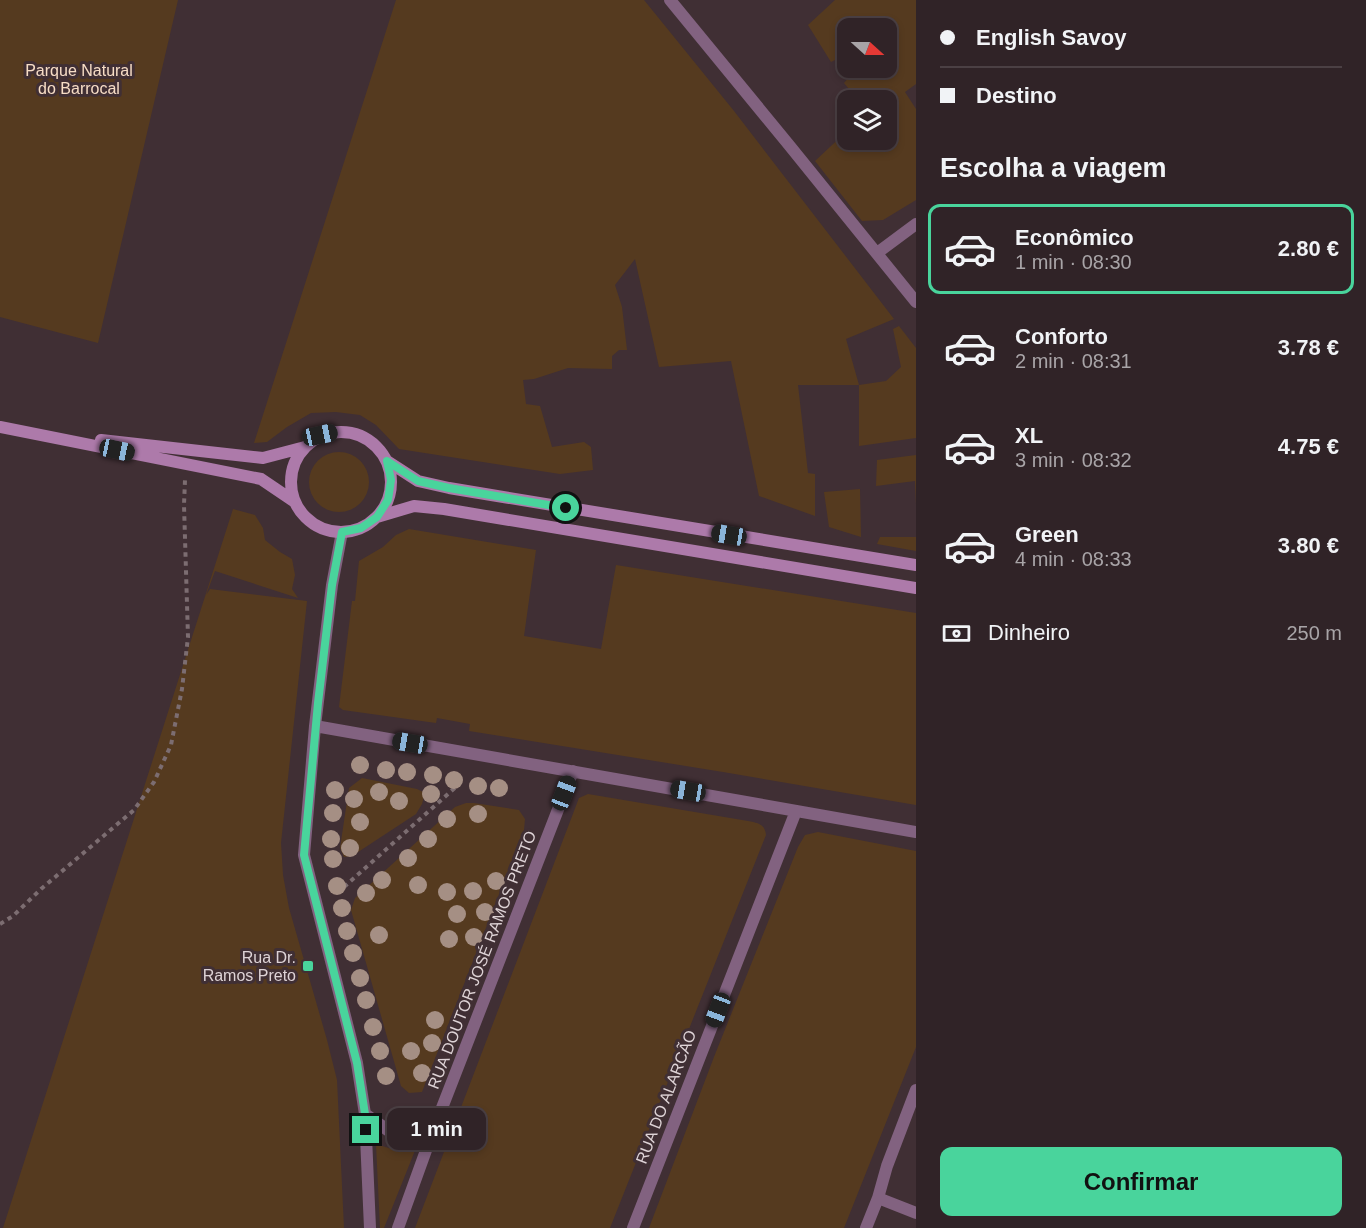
<!DOCTYPE html>
<html lang="pt">
<head>
<meta charset="utf-8">
<style>
	body { margin:0; font-family:Helvetica,sans-serif; background:#382b2f; color:#f1f3f6; height:100vh; display:flex; flex-direction:column; font-size:22px; white-space:nowrap }
	* { box-sizing:border-box; margin:0 }
	p { font-size:20px; color:#a8a4a7 }
	.icon { flex:none; width:33px; height:33px; fill:none; stroke:currentColor; stroke-width:2; stroke-linecap:round; stroke-linejoin:round }
	.map { position:relative; flex:1; overflow:hidden }
	.details { display:flex; flex-direction:column; background:#302327; width:450px }
	.details>* { flex:none }
	.guide { display:grid; align-content:center; height:132px; padding:0 24px; background:#302327 }
	.needle { width:39px; rotate:111deg }
	.buttons { position:absolute; left:837px; top:18px; display:grid; gap:12px }
	.buttons a { display:grid; place-items:center; width:60px; height:60px; border-radius:12px; background:#302327; box-shadow:0 3px 9px #0003,0 0 0 2px #4b4044; font-size:30px }
	.end { position:absolute; width:27px; height:27px; margin:-14px; border:8px solid #49d49c; background:#111; box-shadow:0 0 0 3px #111 }
	.from { border-radius:50% }
	.bubble { position:absolute; height:42px; border-radius:12px; background:#302327; box-shadow:0 3px 9px #0003,0 0 0 2px #4b4044; font-size:20px; font-weight:800; line-height:42px; text-align:center }
	.car { position:absolute; width:18px; height:36px; margin:-18px -9px; border-radius:8px; box-shadow:0 0 4px 2px #0007; background:linear-gradient(#222 24%,#8ab4d8 0 40%,#222 0 76%,#8ab4d8 0 86%,#222 0) }
	.guide b { display:flex; align-items:center; gap:21px; height:57px; font-size:22px }
	.guide b+b { border-top:2px solid #4b4044 }
	.guide i { width:15px; height:15px; background:#f1f3f6 }
	ul { padding:0; list-style:none }
	li { display:flex; align-items:center; gap:18px; height:90px; margin:0 12px 9px; padding:0 12px; border:3px solid transparent; border-radius:12px }
	li div { flex:1 }
	li b { display:block; font-size:22px }
	li em { font-style:normal; font-weight:800 }
	li.active { border-color:#49d49c }
	li>.icon { width:54px; height:54px; stroke-width:1.5 }
	h2 { padding:0 24px; font-size:27px; line-height:72px }
	.pay { display:flex; align-items:center; gap:15px; height:66px; padding:0 24px; font-size:22px }
	.pay p { margin-inline-start:auto }
	.action { display:flex; gap:12px; margin-top:auto; padding:12px 24px }
	.action a { flex:1; height:69px; border-radius:12px; background:#49d49c; color:#111; font-size:24px; font-weight:800; line-height:69px; text-align:center }
	main { display:flex; flex:1; min-height:0 }
	.map>svg:first-child { display:block }
</style>
</head>
<body>
<main>
<div class="map">
<svg width="916" height="1228" viewBox="0 0 916 1228">
	<rect width="100%" height="100%" fill="#402f34"/>
	<path fill="#553a1f" fill-rule="evenodd" d="M0,0H178L98,343L0,317Z
		M396,0H644L734,111L894,319L846,339L859,385L886,381L901,367L893,329L899,326L916,348V438L859,446V385H798L808,473L815,474V516L759,496L731,361L659,367L635,259L615,285L622,307L627,350H619L612,356V369L568,368L534,379L523,380L526,404L540,406L552,447L584,442L591,447L593,470L560,474L399,449L376,425L360,415L336,412L311,413L287,427L267,442L254,443Z
		M835,0H916V84L905,92L916,109V200L883,220L862,221L815,161L847,131L848,140H886V100H858L844,83L850,76L837,59L831,62L808,25ZM848,28H886V68H848Z
		M309 482a30 30 0 1 1 60 0a30 30 0 1 1-60 0Z
		M916,455V504L915,481L876,486L877,460Z
		M860,489L861,537L829,527L824,492Z
		M233,509L255,515L263,528L265,540L280,552L292,559L295,575L292,589L298,598L215,571L206,595L210,589L307,601L281,843L283,875L289,908L327,1040L337,1080L344,1228H3Z
		M409,529L536,550L524,636L601,649L616,565L916,613V805L723,772L469,731L470,724L437,718L436,723L343,710L339,707L352,601H355L359,561L383,547L396,535Z
		M880,537H916V551L877,544Z
		M362,778L417,789L425,793L422,804L416,814L352,856L344,857L340,848L349,788Z
		M588,794L748,821C758,823 765,824 766,835L610,1228H415L579,798Z
		M466,803H474L519,810L525,819L524,830L422,1092L409,1093L401,1086L351,910L355,898L455,807Z
		M818,832L916,851V1047L844,1228H649L714,1057L798,847L805,835Z
		M376,1144L398,1151L416,1148L384,1228H380Z"/>
	<g fill="none" stroke-linecap="round" stroke-linejoin="round">
		<path stroke="#7c6d71" stroke-width="4" stroke-dasharray="4.5 4.5" stroke-linecap="butt" d="M344,887L457,786
			M0,924L13,916L41,889L134,810L154,782L171,745L182,689L188,637L184,505L185,480"/>
		<path stroke="#826280" stroke-width="12" d="M670,0L789,145L916,302
			M877,253L916,224
			M342,532L332,585L315,726L304,855L357,1063L365,1114L370,1228
			M315,726L916,832
			M365,1114L389,1131L412,1134L433,1131
			M878,1198L916,1213
			M398,1228L433,1131L573,771
			M633,1228L796,811
			M866,1228L878,1198L887,1166L916,1090"/>
		<path stroke="#ad7aaa" stroke-width="12" d="M0,427L261,479L295,502
			M291 482a50 50 0 1 1 100 0a50 50 0 1 1-100 0Z
			M101,440L263,458L305,447
			M387,461L418,481L449,488L916,565
			M377,517L414,506L444,509L916,588"/>
	</g>
	<g fill="#a58f84">
		<circle cx="360" cy="765" r="9"/>
		<circle cx="386" cy="770" r="9"/>
		<circle cx="407" cy="772" r="9"/>
		<circle cx="433" cy="775" r="9"/>
		<circle cx="454" cy="780" r="9"/>
		<circle cx="478" cy="786" r="9"/>
		<circle cx="499" cy="788" r="9"/>
		<circle cx="335" cy="790" r="9"/>
		<circle cx="379" cy="792" r="9"/>
		<circle cx="431" cy="794" r="9"/>
		<circle cx="354" cy="799" r="9"/>
		<circle cx="399" cy="801" r="9"/>
		<circle cx="333" cy="813" r="9"/>
		<circle cx="478" cy="814" r="9"/>
		<circle cx="447" cy="819" r="9"/>
		<circle cx="360" cy="822" r="9"/>
		<circle cx="331" cy="839" r="9"/>
		<circle cx="428" cy="839" r="9"/>
		<circle cx="350" cy="848" r="9"/>
		<circle cx="408" cy="858" r="9"/>
		<circle cx="333" cy="859" r="9"/>
		<circle cx="382" cy="880" r="9"/>
		<circle cx="496" cy="881" r="9"/>
		<circle cx="418" cy="885" r="9"/>
		<circle cx="337" cy="886" r="9"/>
		<circle cx="473" cy="891" r="9"/>
		<circle cx="447" cy="892" r="9"/>
		<circle cx="366" cy="893" r="9"/>
		<circle cx="342" cy="908" r="9"/>
		<circle cx="485" cy="912" r="9"/>
		<circle cx="457" cy="914" r="9"/>
		<circle cx="347" cy="931" r="9"/>
		<circle cx="379" cy="935" r="9"/>
		<circle cx="474" cy="937" r="9"/>
		<circle cx="449" cy="939" r="9"/>
		<circle cx="353" cy="953" r="9"/>
		<circle cx="360" cy="978" r="9"/>
		<circle cx="366" cy="1000" r="9"/>
		<circle cx="435" cy="1020" r="9"/>
		<circle cx="373" cy="1027" r="9"/>
		<circle cx="432" cy="1043" r="9"/>
		<circle cx="380" cy="1051" r="9"/>
		<circle cx="411" cy="1051" r="9"/>
		<circle cx="422" cy="1073" r="9"/>
		<circle cx="386" cy="1076" r="9"/>
	</g>
	<g fill="none" stroke-linecap="round" stroke-linejoin="round">
		<path stroke="#49d49c" stroke-width="8" d="M366,1130L365,1114L357,1063L304,855L318,703L332,585L342,532L361,528L377,517L388,500L391,480L387,461L418,481L449,488L566,508"/>
	</g>
	<rect fill="#49d49c" stroke="#402f34" stroke-width="2" x="302" y="960" width="12" height="12" rx="3"/>
	<g text-anchor="middle" dominant-baseline="central" stroke-width="6" stroke-linejoin="round" paint-order="stroke">
		<g font-size="16" fill="#f7ddc6" stroke="#402f34">
			<text x="79" y="70">Parque Natural<tspan x="79" dy="18">do Barrocal</tspan></text>
		</g>
		<g font-size="16" fill="#ded3d6" stroke="#402f34" text-anchor="end">
			<text x="296" y="957">Rua Dr.<tspan x="296" dy="18">Ramos Preto</tspan></text>
		</g>
		<g font-size="16" fill="#ded3d6" stroke="#402f34">
			<text transform="translate(482 960) rotate(-69)">RUA DOUTOR JOSÉ RAMOS PRETO</text>
			<text transform="translate(666 1097) rotate(-69)">RUA DO ALARCÃO</text>
		</g>
	</g>
</svg>
<div class="buttons">
<a><svg class="needle" viewBox="-14 -14 28 28"><path d="M0-13l5 13h-10z" fill="#e53935"/><path d="M0 13l5-13h-10z" fill="#a8a4a7"/></svg></a>
<a><svg class="icon" aria-label="layers" viewBox="0 0 24 24"><path d="M12 4l9 5-9 5-9-5zM3 14l9 5 9-5"/></svg></a>
</div>
<i class="end from" style="left:566px;top:508px"></i>
<i class="end" style="left:366px;top:1130px"></i>
<div class="bubble" style="left:387px;top:1108px;width:99px">1 min</div>
<i class="car" style="left:320px;top:435px;rotate:78deg"></i>
<i class="car" style="left:117px;top:450px;rotate:102deg"></i>
<i class="car" style="left:729px;top:535px;rotate:280deg"></i>
<i class="car" style="left:410px;top:743px;rotate:280deg"></i>
<i class="car" style="left:688px;top:791px;rotate:280deg"></i>
<i class="car" style="left:564px;top:793px;rotate:21deg"></i>
<i class="car" style="left:718px;top:1010px;rotate:201deg"></i>
</div>
<section class="details">
<div class="guide">
<b><i class="from"></i>English Savoy</b>
<b><i></i>Destino</b>
</div>
<h2>Escolha a viagem</h2>
<ul>
<li class="active"><svg class="icon" aria-label="car" viewBox="0 0 24 24"><path d="M5 17H2v-5l4-1 3-4h7l3 4 3 1v5h-3M9 17h6M6 11h13"/><circle cx="7" cy="17" r="2"/><circle cx="17" cy="17" r="2"/></svg><div><b>Econômico</b><p>1 min · 08:30</p></div><em>2.80 €</em></li>
<li><svg class="icon" aria-label="car" viewBox="0 0 24 24"><path d="M5 17H2v-5l4-1 3-4h7l3 4 3 1v5h-3M9 17h6M6 11h13"/><circle cx="7" cy="17" r="2"/><circle cx="17" cy="17" r="2"/></svg><div><b>Conforto</b><p>2 min · 08:31</p></div><em>3.78 €</em></li>
<li><svg class="icon" aria-label="car" viewBox="0 0 24 24"><path d="M5 17H2v-5l4-1 3-4h7l3 4 3 1v5h-3M9 17h6M6 11h13"/><circle cx="7" cy="17" r="2"/><circle cx="17" cy="17" r="2"/></svg><div><b>XL</b><p>3 min · 08:32</p></div><em>4.75 €</em></li>
<li><svg class="icon" aria-label="car" viewBox="0 0 24 24"><path d="M5 17H2v-5l4-1 3-4h7l3 4 3 1v5h-3M9 17h6M6 11h13"/><circle cx="7" cy="17" r="2"/><circle cx="17" cy="17" r="2"/></svg><div><b>Green</b><p>4 min · 08:33</p></div><em>3.80 €</em></li>
</ul>
<div class="pay"><svg class="icon" aria-label="cash" viewBox="0 0 24 24"><path d="M3 7h18v10H3z"/><circle cx="12" cy="12" r="2"/></svg>Dinheiro<p>250 m</p></div>
<div class="action"><a>Confirmar</a></div>
</section>
</main>
</body>
</html>
